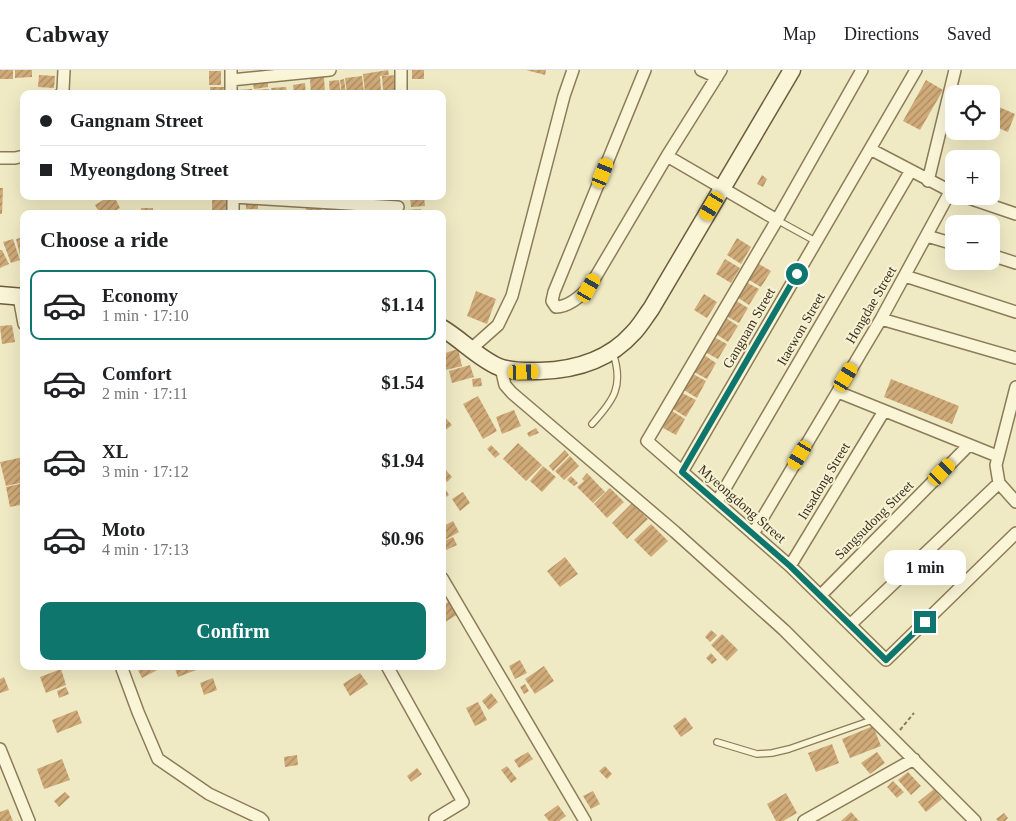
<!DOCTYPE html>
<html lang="en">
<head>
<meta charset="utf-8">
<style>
	body { margin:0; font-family:Georgia,serif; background:#f2f2f2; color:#202124; height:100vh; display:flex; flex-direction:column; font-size:19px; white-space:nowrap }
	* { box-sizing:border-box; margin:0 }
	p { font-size:16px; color:#757577 }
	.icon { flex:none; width:28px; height:28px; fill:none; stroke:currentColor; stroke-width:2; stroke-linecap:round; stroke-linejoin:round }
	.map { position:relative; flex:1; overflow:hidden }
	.sheet { position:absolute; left:20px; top:140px; width:426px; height:460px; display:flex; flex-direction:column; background:#fff; border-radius:10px; box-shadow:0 5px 20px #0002 }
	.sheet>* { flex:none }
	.hud { position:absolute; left:20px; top:20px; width:426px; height:110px; border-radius:10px; box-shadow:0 5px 20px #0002; display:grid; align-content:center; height:110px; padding:0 20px; background:#fff }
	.tools { position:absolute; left:945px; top:15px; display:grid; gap:10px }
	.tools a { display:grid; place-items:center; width:55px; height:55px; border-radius:10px; background:#fff; box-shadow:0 5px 20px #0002; font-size:25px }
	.end { position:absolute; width:22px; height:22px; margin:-11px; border:6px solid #0f766e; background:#fff; box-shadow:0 0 0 2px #fff }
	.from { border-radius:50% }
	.bubble { position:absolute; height:35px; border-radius:10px; background:#fff; box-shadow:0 5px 20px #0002; font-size:16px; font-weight:600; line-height:35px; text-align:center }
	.car { position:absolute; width:15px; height:30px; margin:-15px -8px; border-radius:6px; box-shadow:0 0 4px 1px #0007; background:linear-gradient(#f5c518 24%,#345 0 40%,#f5c518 0 76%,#345 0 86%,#f5c518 0) }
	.hud b { display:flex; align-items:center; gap:18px; height:48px; font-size:19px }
	.hud b+b { border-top:1px solid #e0e0e0 }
	.hud i { width:12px; height:12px; background:#202124 }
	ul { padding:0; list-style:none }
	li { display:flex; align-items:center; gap:15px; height:70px; margin:0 10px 8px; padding:0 10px; border:2px solid transparent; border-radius:10px }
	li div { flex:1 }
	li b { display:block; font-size:19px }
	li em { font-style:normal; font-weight:600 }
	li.on { border-color:#0f766e }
	li>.icon { width:45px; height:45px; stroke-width:1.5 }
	h2 { padding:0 20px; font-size:22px; line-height:60px }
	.primary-button { display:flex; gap:10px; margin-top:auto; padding:10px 20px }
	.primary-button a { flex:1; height:58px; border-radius:10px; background:#0f766e; color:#fff; font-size:20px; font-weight:600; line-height:58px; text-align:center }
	header { display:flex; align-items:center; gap:30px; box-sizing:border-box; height:70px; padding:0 25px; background:#fff; border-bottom:1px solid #e0e0e0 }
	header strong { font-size:24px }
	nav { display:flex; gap:28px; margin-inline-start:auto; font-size:18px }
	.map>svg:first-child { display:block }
</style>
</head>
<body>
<header>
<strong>Cabway</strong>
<nav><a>Map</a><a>Directions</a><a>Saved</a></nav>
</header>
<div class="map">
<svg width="1016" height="751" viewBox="0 0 1016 751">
	<defs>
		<pattern id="building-hatch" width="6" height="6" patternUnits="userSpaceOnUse" patternTransform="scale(1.25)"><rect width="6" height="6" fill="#d0aa78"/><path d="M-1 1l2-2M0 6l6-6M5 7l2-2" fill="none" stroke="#aa8b62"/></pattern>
	</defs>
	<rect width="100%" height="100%" fill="#f0eac4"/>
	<path fill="url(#building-hatch)" d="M0,0H13V9H0Z
		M15,0H32V7L15,8Z
		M388,0L389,5L380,6L381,21L365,22L363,4Z
		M412,0H424V9H412Z
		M526,0H546L545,5Z
		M209,1H221V15H209Z
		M39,5L55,6L54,18L38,17Z
		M397,5L398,19L383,21L382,6Z
		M362,6L364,23L347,24L345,8Z
		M324,7L325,24H311L310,8Z
		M344,9L346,24H342L340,10Z
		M339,10L341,24H330L329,11Z
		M926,10L943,20L920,60L903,51Z
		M268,12V17L254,19L253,13Z
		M305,13L306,24H294L293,15Z
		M210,17H229V24H210Z
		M286,17L287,24H272L271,18Z
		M252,19L253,24H239V20Z
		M269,19V24H254V20Z
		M411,21H428V24H411Z
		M999,37L1015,44L1008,62L991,55Z
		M762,105L767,109L763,117L757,114Z
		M0,118H3L2,144H0Z
		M110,126H114L120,138L110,144H100L95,135Z
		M212,126H230V141H212Z
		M377,126H396V134L377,133Z
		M410,126H424L425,136L411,137Z
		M246,134H258V139H246Z
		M141,138H153V144H141Z
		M306,138L322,139L321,143L306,142Z
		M325,139L340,140V144H325Z
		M421,139L422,144H407V140Z
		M244,140L257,141V144H244Z
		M258,140H271V144H258Z
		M24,167V188L21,189L16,169Z
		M737,168L751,177L741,194L727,185Z
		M13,169L20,190L11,193L3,172Z
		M0,180H2L9,194L0,198Z
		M725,189L740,198L731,213L716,204Z
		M759,194L771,201L761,217L749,210Z
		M746,212L759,219L749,235L737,227Z
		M476,221L496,229L487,254L467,246Z
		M704,224L717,232L707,248L694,240Z
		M735,230L748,238L739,253L726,246Z
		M726,248L738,256L728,272L716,264Z
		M12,255L15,272L2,274L0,256Z
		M714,267L727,274L718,289L705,282Z
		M458,279L462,296L442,301V284Z
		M704,285L716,293L707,309L694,302Z
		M470,295L474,307L452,313L449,301Z
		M693,304L706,311L697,328L684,320Z
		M481,308L482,316L473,317L472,309Z
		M891,309L959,336L952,354L884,327Z
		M682,323L696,330L686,347L673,339Z
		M478,326L497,361L483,369L463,334Z
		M514,340L521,356L502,364L496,347Z
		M672,341L685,349L676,365L663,358Z
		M442,344L452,355L442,363Z
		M536,358L539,363L529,367L527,363Z
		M518,373L542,395L526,411L503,389Z
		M491,375L500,384L495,388L487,379Z
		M565,380L569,385L553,401L549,396Z
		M570,386L579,396L564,410L555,401Z
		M24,387V412L6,416L0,392Z
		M543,396L556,407L542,422L530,411Z
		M444,398L452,407L447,412L442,407Z
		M587,403L605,422L593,433L577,417L584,411L582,409Z
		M571,406L578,413L574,416L567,410Z
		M24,413V434L10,437L6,417Z
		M444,417L449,425L442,430V418Z
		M610,418L624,432L607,448L594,434Z
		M463,422L470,433L460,441L452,429Z
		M632,433L648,449L627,469L612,453Z
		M453,451L459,462L445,470L442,466V457Z
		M651,454L668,471L651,487L634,470Z
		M453,467L457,475L442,482V472Z
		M565,487L578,504L560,517L547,501Z
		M450,531L458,544L442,554V536Z
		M711,560L717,565L710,572L705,567Z
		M722,564L738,580L727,591L711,575Z
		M711,583L717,590L712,594L706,588Z
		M520,590L527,603L515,609L509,596Z
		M136,596H160L161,598L142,608Z
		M174,596H195L196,600L178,607Z
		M544,596L554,611L535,624L525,609Z
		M61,599L66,615L46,623L40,607Z
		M360,603L368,614L350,626L343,614Z
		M4,607L9,620L0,623V609Z
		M213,608L217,620L204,625L200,613Z
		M525,614L529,621L524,624L520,617Z
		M66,617L69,624L59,628L57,621Z
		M491,623L498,632L489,640L482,631Z
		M478,632L487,650L475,656L466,638Z
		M77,640L82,653L57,663L52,650Z
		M685,647L693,658L681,667L673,656Z
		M873,656L881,676L850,688L842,669Z
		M832,674L839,693L816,702L808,683Z
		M528,682L533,689L519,698L514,690Z
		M877,682L885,693L870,704L861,693Z
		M297,685L298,695L285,697L284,687Z
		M62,689L70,710L44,719L37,699Z
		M507,696L517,709L511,713L501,700Z
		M605,696L612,704L607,709L599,701Z
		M417,698L422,704L411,712L407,706Z
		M908,702L921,716L911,725L898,710Z
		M893,711L904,722L897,728L887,717Z
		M934,719L942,729L926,742L918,732Z
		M593,721L600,734L591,739L583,726Z
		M65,722L70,727L59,737L54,731Z
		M786,723L797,743L783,751H776L767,734Z
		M558,735L566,746L559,751H549L544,745Z
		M8,739L13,751H0V742Z
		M851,742L859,751H841Z
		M1004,743L1008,748L1005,751H998L996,749Z"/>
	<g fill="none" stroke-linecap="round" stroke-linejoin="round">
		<g stroke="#8c7c59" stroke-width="8">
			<path id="lane" d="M777,150L817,172
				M592,354C614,330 624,316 613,283
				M717,672L757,684L772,683L789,679L875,649"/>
		</g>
		<g stroke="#8c7c59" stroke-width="14">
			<path id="street" d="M231,0V24
				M645,0L554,222L552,231L556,237C569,237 580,226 589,218L667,86L721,0
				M701,0L717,7
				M862,0L777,150L647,371L790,496L886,590L1016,463
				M231,10L330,0
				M61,24L63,20L64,0
				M401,24V0
				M870,79L954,123
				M667,86L777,150
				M0,88H15L24,86
				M928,111L955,0
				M233,126V144
				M963,126L1016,144
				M233,127L398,137
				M927,166L954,174
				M991,185L1016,193
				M905,206L1016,242
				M19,227L24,254
				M881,249L1016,288
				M471,279L498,255L512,226L564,26L573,0
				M501,298L505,315L512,323L675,462L784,560L975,751
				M1016,317L996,395L999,413L1016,432
				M838,322L997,386
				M682,402L916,0
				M717,432L910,102
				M753,464L881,249L950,122
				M790,496L884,341
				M442,508L585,751
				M821,525L969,375
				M851,554L999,413
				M121,596L138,642L158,689L209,724L260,748L263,751
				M387,596L463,732L435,749
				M0,679L29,751
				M804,751L914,689"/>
		</g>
		<g stroke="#6d5c3c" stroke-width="19">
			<path id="secondary" d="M0,225L24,227
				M442,258C462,270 478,288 499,297C512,302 527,301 540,301C575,300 609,290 633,263C640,256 645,247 651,239L792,0"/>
		</g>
		<path stroke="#8c7c59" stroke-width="2" stroke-dasharray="4 2.5" stroke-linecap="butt" d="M900,660L914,643"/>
		<use href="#lane" stroke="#faf5d7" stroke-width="5.5"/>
		<use href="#street" stroke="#faf5d7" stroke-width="11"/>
		<use href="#secondary" stroke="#faf5d7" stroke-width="16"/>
	</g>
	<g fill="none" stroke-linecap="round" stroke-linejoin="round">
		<path stroke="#0f766e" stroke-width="6" d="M797,204L682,402L790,496L886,590L925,552"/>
	</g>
	<g text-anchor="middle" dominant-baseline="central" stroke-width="4" stroke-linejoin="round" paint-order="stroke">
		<g font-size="14" fill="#3b301e" stroke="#f7f2d4">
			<text transform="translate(871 235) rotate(-60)">Hongdae Street</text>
			<text transform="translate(749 258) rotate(-60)">Gangnam Street</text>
			<text transform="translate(801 259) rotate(-60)">Itaewon Street</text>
			<text transform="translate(824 411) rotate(-59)">Insadong Street</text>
			<text transform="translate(742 434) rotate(41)">Myeongdong Street</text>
			<text transform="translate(874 450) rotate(-45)">Sangsudong Street</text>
		</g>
	</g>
</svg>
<div class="tools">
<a><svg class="icon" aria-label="locate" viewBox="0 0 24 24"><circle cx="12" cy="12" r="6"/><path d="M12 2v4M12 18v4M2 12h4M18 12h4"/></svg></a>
<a>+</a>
<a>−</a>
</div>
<i class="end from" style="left:797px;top:204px"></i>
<i class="end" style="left:925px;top:552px"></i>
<div class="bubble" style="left:884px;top:480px;width:82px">1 min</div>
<i class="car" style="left:603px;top:103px;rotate:22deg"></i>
<i class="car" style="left:712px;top:136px;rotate:211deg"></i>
<i class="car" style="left:589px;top:218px;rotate:30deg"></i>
<i class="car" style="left:524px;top:302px;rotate:88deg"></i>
<i class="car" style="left:846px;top:307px;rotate:31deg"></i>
<i class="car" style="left:800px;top:385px;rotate:211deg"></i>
<i class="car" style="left:942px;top:402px;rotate:44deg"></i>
<div class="hud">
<b><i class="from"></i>Gangnam Street</b>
<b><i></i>Myeongdong Street</b>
</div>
<section class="sheet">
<h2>Choose a ride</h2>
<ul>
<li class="on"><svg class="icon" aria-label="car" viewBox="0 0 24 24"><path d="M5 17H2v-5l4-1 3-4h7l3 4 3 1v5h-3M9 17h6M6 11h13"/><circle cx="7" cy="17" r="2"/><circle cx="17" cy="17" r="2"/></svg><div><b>Economy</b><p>1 min · 17:10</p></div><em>$1.14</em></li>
<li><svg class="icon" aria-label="car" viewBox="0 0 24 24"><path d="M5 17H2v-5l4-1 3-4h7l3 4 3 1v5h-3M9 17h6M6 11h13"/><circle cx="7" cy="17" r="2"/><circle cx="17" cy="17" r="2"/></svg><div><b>Comfort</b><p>2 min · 17:11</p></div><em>$1.54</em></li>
<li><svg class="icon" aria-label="car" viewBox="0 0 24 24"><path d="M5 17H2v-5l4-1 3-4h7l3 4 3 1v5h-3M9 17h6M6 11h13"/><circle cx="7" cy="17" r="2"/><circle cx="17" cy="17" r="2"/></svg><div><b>XL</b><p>3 min · 17:12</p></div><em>$1.94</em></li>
<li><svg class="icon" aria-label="car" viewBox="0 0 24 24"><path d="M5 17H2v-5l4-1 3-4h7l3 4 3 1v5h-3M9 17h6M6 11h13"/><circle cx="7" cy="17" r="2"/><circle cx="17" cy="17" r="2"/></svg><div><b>Moto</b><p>4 min · 17:13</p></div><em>$0.96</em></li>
</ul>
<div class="primary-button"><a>Confirm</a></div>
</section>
</div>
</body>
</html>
